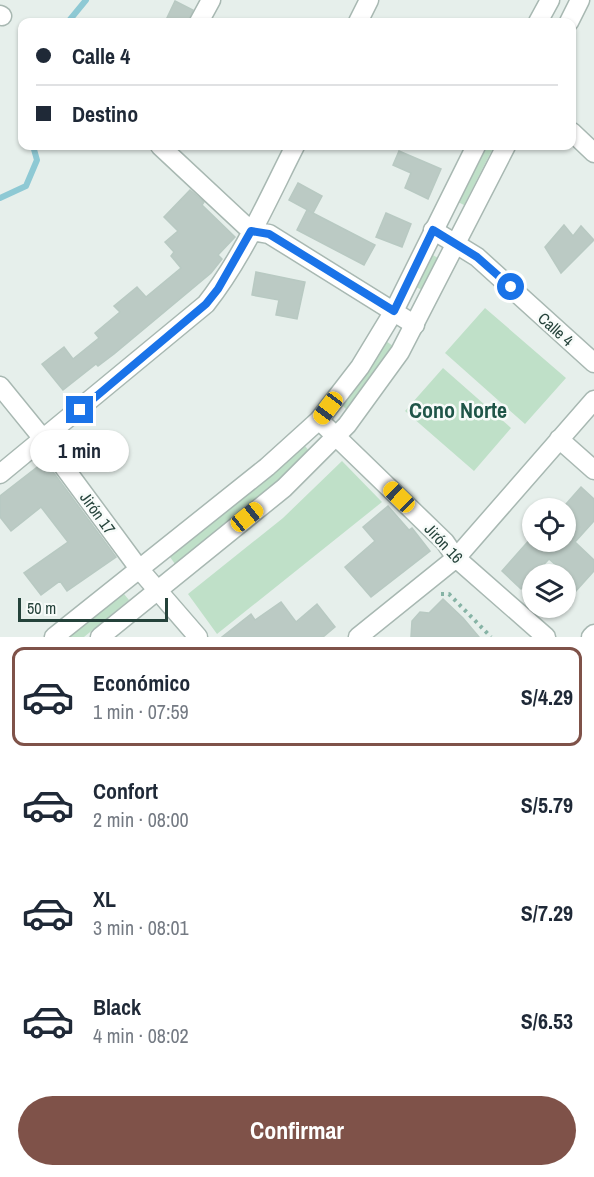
<!DOCTYPE html>
<html lang="es">
<head>
<meta charset="utf-8">
<style>
	body { margin:0; font-family:"Archivo Narrow",sans-serif; background:#f2f2f3; color:#1f2937; height:100vh; display:flex; flex-direction:column; font-size:22px; white-space:nowrap }
	* { box-sizing:border-box; margin:0 }
	p { font-size:20px; color:#747a83 }
	.icon { flex:none; width:33px; height:33px; fill:none; stroke:currentColor; stroke-width:2; stroke-linecap:round; stroke-linejoin:round }
	.map { position:relative; height:637px; overflow:hidden }
	.sheet { display:flex; flex-direction:column; background:#fff; flex:1 }
	.sheet>* { flex:none }
	.hud { position:absolute; left:18px; top:18px; width:558px; height:132px; border-radius:12px; box-shadow:0 2px 4px #0004; display:grid; align-content:center; height:132px; padding:0 18px; background:#fff }
	.tools { position:absolute; left:522px; top:498px; display:grid; gap:12px }
	.tools a { display:grid; place-items:center; width:54px; height:54px; border-radius:50%; background:#fff; box-shadow:0 2px 4px #0004; font-size:30px }
	.scale { position:absolute; left:18px; bottom:15px; width:150px; box-sizing:border-box; padding-left:6px; border:3px solid #24423a; border-top:0; font-size:16px; line-height:21px; white-space:nowrap; color:#24423a; -webkit-text-stroke:4px #f7fbf9; paint-order:stroke }
	.end { position:absolute; width:27px; height:27px; margin:-14px; border:8px solid #1a73e8; background:#fff; box-shadow:0 0 0 3px #fff }
	.from { border-radius:50% }
	.bubble { position:absolute; height:42px; border-radius:21px; background:#fff; box-shadow:0 2px 4px #0004; font-size:20px; font-weight:700; line-height:42px; text-align:center }
	.car { position:absolute; width:18px; height:36px; margin:-18px -9px; border-radius:8px; box-shadow:0 0 4px 2px #0007; background:linear-gradient(#f5c518 24%,#345 0 40%,#f5c518 0 76%,#345 0 86%,#f5c518 0) }
	.hud b { display:flex; align-items:center; gap:21px; height:57px; font-size:22px }
	.hud b+b { border-top:2px solid #e0e1e3 }
	.hud i { width:15px; height:15px; background:#1f2937 }
	ul { padding:10px 0 0; list-style:none }
	li { display:flex; align-items:center; gap:18px; height:99px; margin:0 12px 9px; padding:0 6px; border:3px solid transparent; border-radius:12px }
	li div { flex:1 }
	li b { display:block; font-size:22px }
	li em { font-style:normal; font-weight:700 }
	li.selected { border-color:#7f5249 }
	li>.icon { width:54px; height:54px; stroke-width:1.5 }
	.cta { display:flex; gap:12px; margin-top:auto; padding:12px 18px }
	.cta a { flex:1; height:69px; border-radius:36px; background:#7f5249; color:#fff; font-size:24px; font-weight:700; line-height:69px; text-align:center }
	.map>svg:first-child { display:block }
</style>
</head>
<body>
<div class="map">
<svg width="594" height="637" viewBox="0 0 594 637">
	<rect width="100%" height="100%" fill="#e6efeb"/>
	<path fill="#bfe0c8" d="M487,146H494L464,205L458,202Z
		M431,254L438,258L422,290L414,286Z
		M485,308L566,378L525,424L445,353Z
		M386,341L393,346L347,410L342,405Z
		M443,368L511,428L474,471L405,411Z
		M305,446L309,451L277,481L175,564L170,557Z
		M342,461L382,502L217,634L188,594L283,518Z
		M124,594L129,600L84,637H69Z"/>
	<g fill="none" stroke-linecap="round" stroke-linejoin="round">
		<path stroke="#8ec9d4" stroke-width="6" d="M68,22L86,0
			M0,198L26,186L37,160L33,146"/>
	</g>
	<path fill="#bbcac4" stroke="#b8c9c2" stroke-width="1.5" d="M175,1L193,10L188,22H165Z
		M399,151L441,169L428,199L405,188L411,173L393,165Z
		M298,183L322,196L313,213L289,200Z
		M190,190L204,202L202,205L235,237L218,255L222,259L211,273L114,354L98,366L96,364L63,390L42,364L64,347L73,359L99,338L95,333L120,312L114,306L137,287L146,297L181,268L171,256L174,252L165,242L178,231L164,217Z
		M307,210L375,245L364,265L297,230Z
		M386,213L411,224L402,247L376,237Z
		M564,225L573,236L581,226L594,240L561,273L545,247Z
		M256,272L305,282L297,319L276,315L279,300L252,295Z
		M45,461L116,557L67,591L60,581L41,595L24,573L68,542L41,507L11,531L0,517V496Z
		M581,487L594,499V521L575,542L594,560V571L566,602V574L549,559L521,589L502,571L532,537V542H566V504Z
		M388,506L409,530L412,528L430,551L371,597L345,567L375,541L363,527Z
		M443,599L463,618L479,637H411L412,621L420,612L429,613Z
		M281,602L296,622L317,604L335,627L323,637H222L251,614L255,620Z"/>
	<g fill="none" stroke-linecap="round" stroke-linejoin="round">
		<g stroke="#a8b8b2" stroke-width="21">
			<path id="minor" d="M0,15L2,16
				M199,22L211,0
				M358,22L369,0
				M572,132L594,153
				M160,146L251,231L269,234L415,325
				M433,230L477,257L594,363
				M0,386L44,440L140,570L198,637
				M319,420L445,542L456,558L546,637
				M559,439L594,470
				M0,474L206,304C243,257 268,199 295,146
				M358,637L456,558L594,400
				M591,637L594,634"/>
		</g>
		<g stroke="#a8b8b2" stroke-width="21">
			<path id="tertiary" d="M538,22L550,0
				M569,22L580,0
				M54,637L267,467L319,420L360,367L394,311L476,146
				M100,637L284,488L347,425L400,352L506,146"/>
		</g>
		<path stroke="#86b3a5" stroke-width="4" stroke-dasharray="3 4.5" stroke-linecap="butt" d="M441,594H449L491,637"/>
		<use href="#minor" stroke="#fff" stroke-width="18"/>
		<use href="#tertiary" stroke="#fff" stroke-width="18"/>
	</g>
	<g fill="none" stroke-linecap="round" stroke-linejoin="round">
		<path stroke="#1a73e8" stroke-width="8" d="M80,410L206,304L218,289L251,231L269,234L394,311L433,230L477,257L511,287"/>
	</g>
	<g text-anchor="middle" dominant-baseline="central" stroke-width="5" stroke-linejoin="round" paint-order="stroke">
		<g font-size="16" fill="#24423a" stroke="#f7fbf9">
			<text transform="translate(556 329) rotate(42)">Calle 4</text>
			<text transform="translate(98 513) rotate(54)">Jirón 17</text>
			<text transform="translate(444 543) rotate(47)">Jirón 16</text>
		</g>
		<g font-size="22" font-weight="bold" fill="#1f5548" stroke="#f7fbf9">
			<text x="458" y="410">Cono Norte</text>
		</g>
	</g>
</svg>
<div class="tools">
<a><svg class="icon" aria-label="locate" viewBox="0 0 24 24"><circle cx="12" cy="12" r="6"/><path d="M12 2v4M12 18v4M2 12h4M18 12h4"/></svg></a>
<a><svg class="icon" aria-label="layers" viewBox="0 0 24 24"><path d="M12 4l9 5-9 5-9-5zM3 14l9 5 9-5"/></svg></a>
</div>
<div class="scale">50 m</div>
<i class="end from" style="left:511px;top:287px"></i>
<i class="end" style="left:80px;top:410px"></i>
<div class="bubble" style="left:30px;top:430px;width:99px">1 min</div>
<i class="car" style="left:328px;top:408px;rotate:217deg"></i>
<i class="car" style="left:399px;top:497px;rotate:314deg"></i>
<i class="car" style="left:247px;top:517px;rotate:51deg"></i>
<div class="hud">
<b><i class="from"></i>Calle 4</b>
<b><i></i>Destino</b>
</div>
</div>
<section class="sheet">
<ul>
<li class="selected"><svg class="icon" aria-label="car" viewBox="0 0 24 24"><path d="M5 17H2v-5l4-1 3-4h7l3 4 3 1v5h-3M9 17h6M6 11h13"/><circle cx="7" cy="17" r="2"/><circle cx="17" cy="17" r="2"/></svg><div><b>Económico</b><p>1 min · 07:59</p></div><em>S/4.29</em></li>
<li><svg class="icon" aria-label="car" viewBox="0 0 24 24"><path d="M5 17H2v-5l4-1 3-4h7l3 4 3 1v5h-3M9 17h6M6 11h13"/><circle cx="7" cy="17" r="2"/><circle cx="17" cy="17" r="2"/></svg><div><b>Confort</b><p>2 min · 08:00</p></div><em>S/5.79</em></li>
<li><svg class="icon" aria-label="car" viewBox="0 0 24 24"><path d="M5 17H2v-5l4-1 3-4h7l3 4 3 1v5h-3M9 17h6M6 11h13"/><circle cx="7" cy="17" r="2"/><circle cx="17" cy="17" r="2"/></svg><div><b>XL</b><p>3 min · 08:01</p></div><em>S/7.29</em></li>
<li><svg class="icon" aria-label="car" viewBox="0 0 24 24"><path d="M5 17H2v-5l4-1 3-4h7l3 4 3 1v5h-3M9 17h6M6 11h13"/><circle cx="7" cy="17" r="2"/><circle cx="17" cy="17" r="2"/></svg><div><b>Black</b><p>4 min · 08:02</p></div><em>S/6.53</em></li>
</ul>
<div class="cta"><a>Confirmar</a></div>
</section>
</body>
</html>
